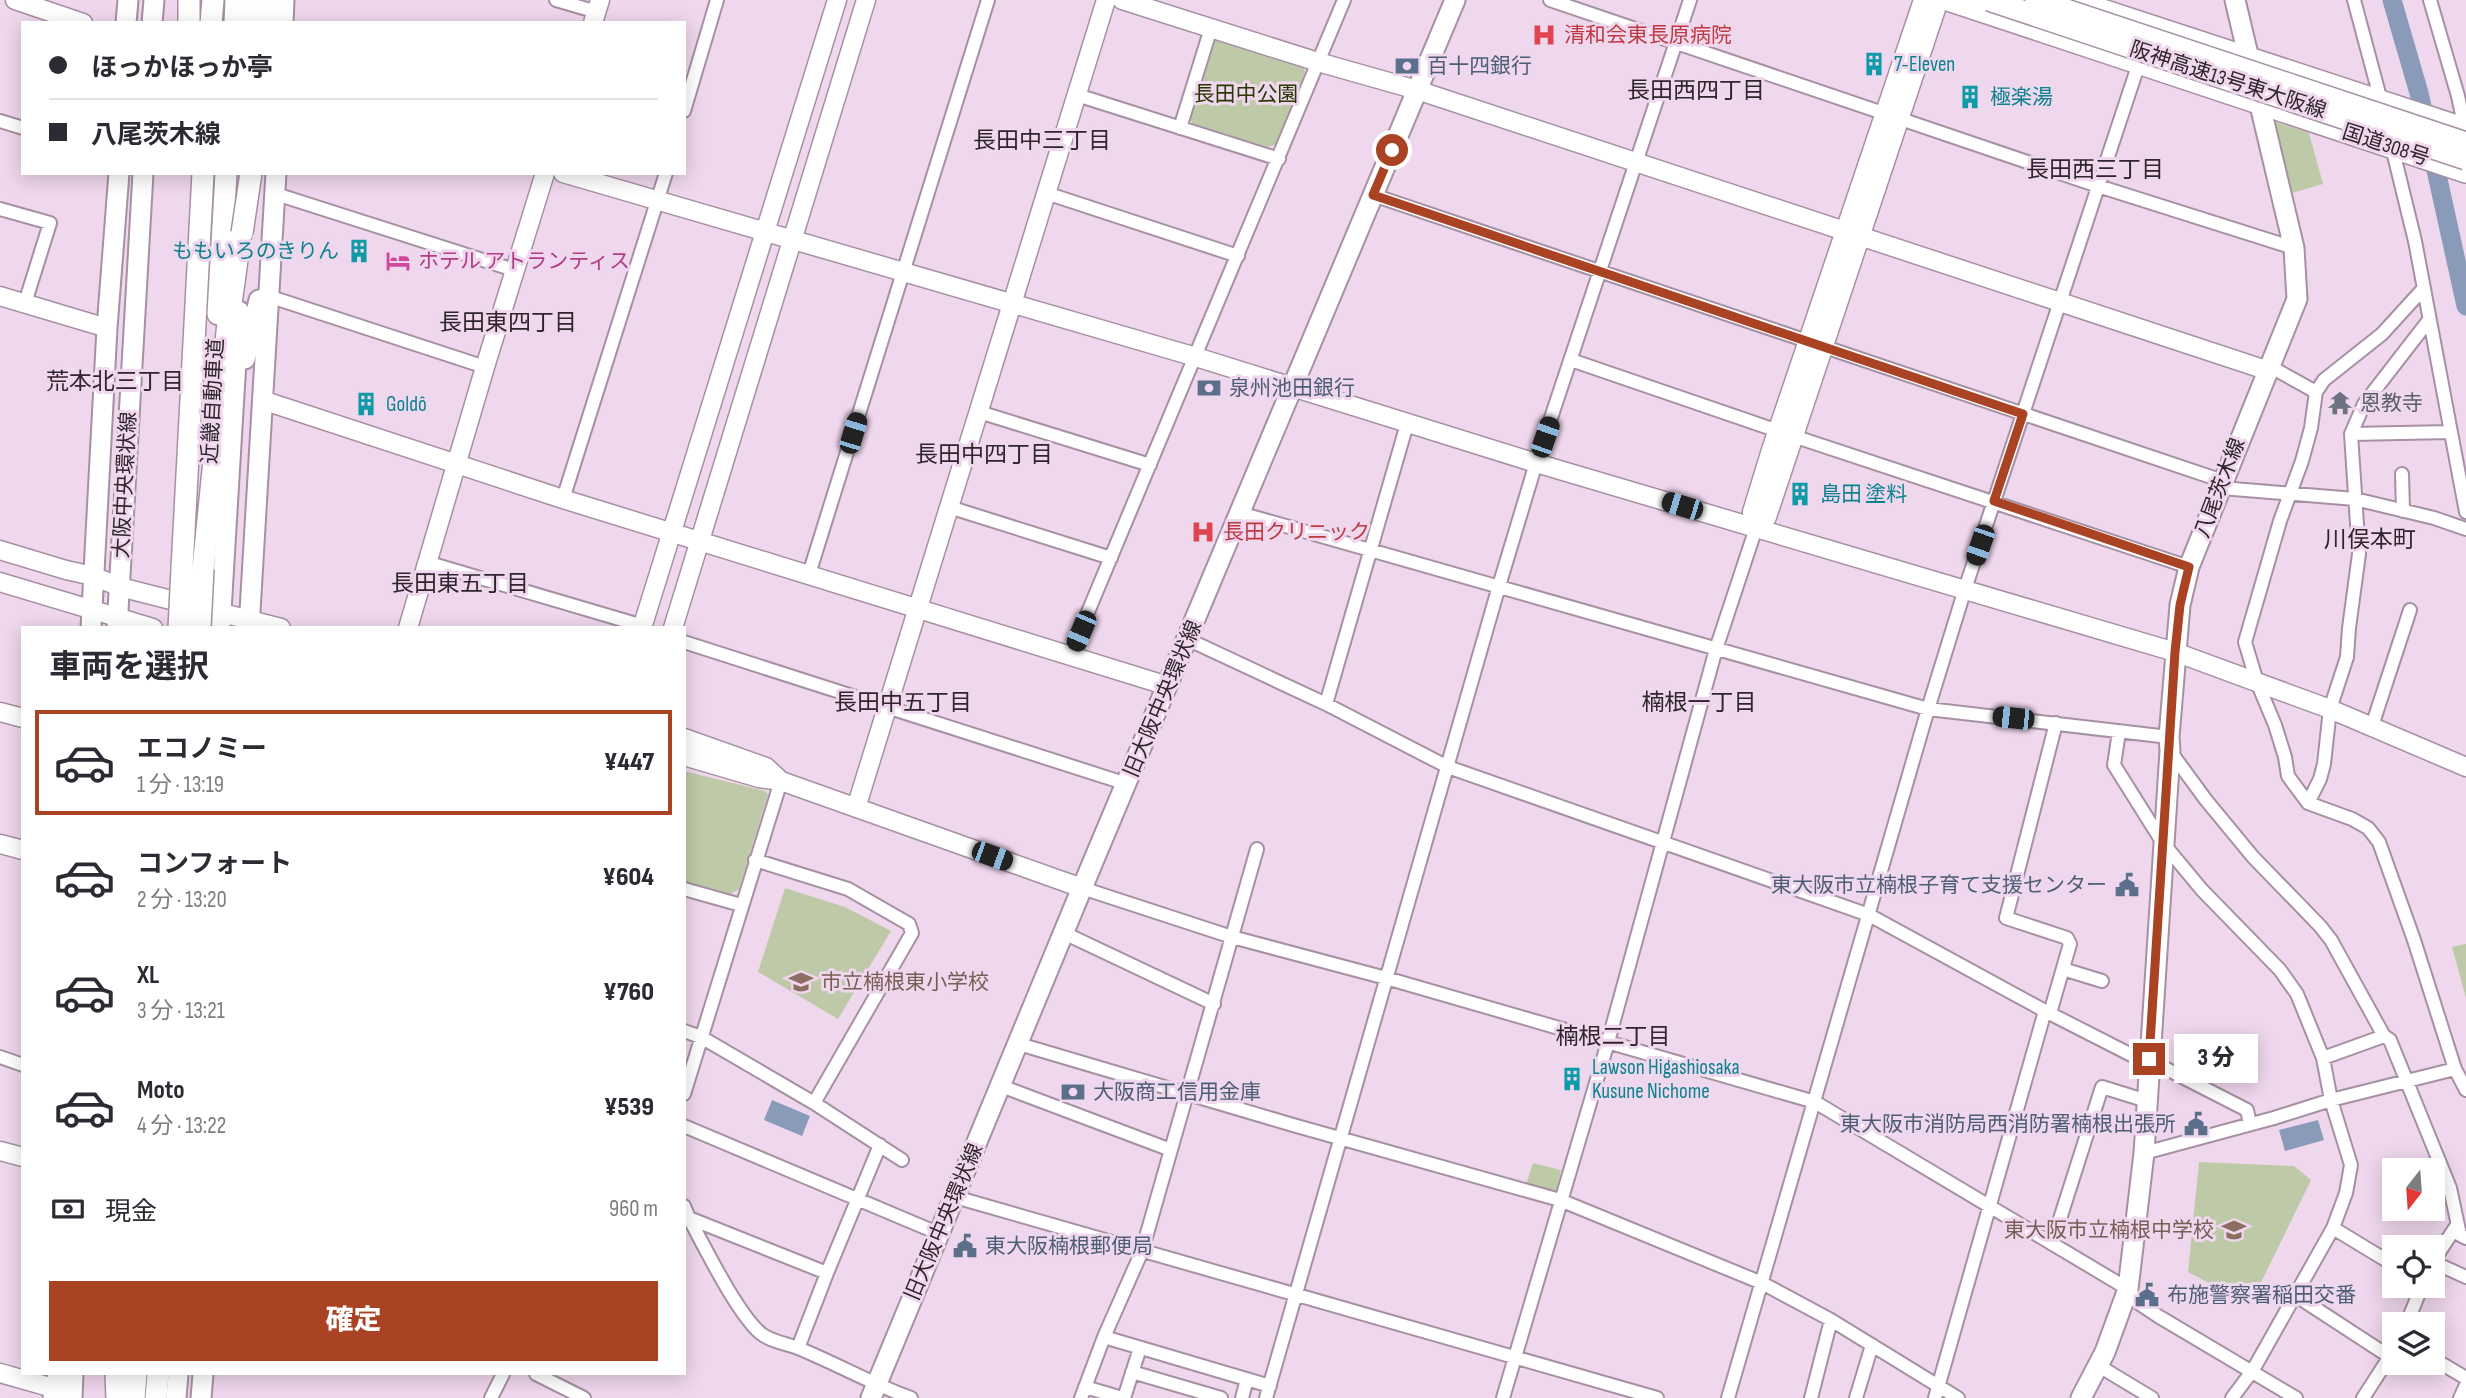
<!DOCTYPE html>
<html lang="ja">
<head>
<meta charset="utf-8">
<style>
	body { margin:0; font-family:"Sofia Sans Condensed","Noto Sans JP",sans-serif; background:#f7f7f7; color:#2b2b33; height:100vh; display:flex; flex-direction:column; font-size:26px; white-space:nowrap }
	* { box-sizing:border-box; margin:0 }
	p { font-size:23px; color:#7c7c81 }
	.icon { flex:none; width:38px; height:38px; fill:none; stroke:currentColor; stroke-width:2; stroke-linecap:round; stroke-linejoin:round }
	.map { position:relative; flex:1; overflow:hidden }
	.drawer { position:absolute; left:21px; top:626px; width:665px; height:749px; display:flex; flex-direction:column; background:#fff; border-radius:0px; box-shadow:0 4px 18px #0003 }
	.drawer>* { flex:none }
	.top-card { position:absolute; left:21px; top:21px; width:665px; height:154px; border-radius:0px; box-shadow:0 4px 18px #0003; display:grid; align-content:center; height:154px; padding:0 28px; background:#fff }
	.needle { width:46px; rotate:197deg }
	.fabs { position:absolute; left:2382px; top:1158px; display:grid; gap:14px }
	.fabs a { display:grid; place-items:center; width:63px; height:63px; border-radius:0px; background:#fff; box-shadow:0 4px 18px #0003; font-size:35px }
	.end { position:absolute; width:32px; height:32px; margin:-16px; border:9px solid #aa4224; background:#fff; box-shadow:0 0 0 4px #fff }
	.from { border-radius:50% }
	.bubble { position:absolute; height:49px; border-radius:0px; background:#fff; box-shadow:0 4px 18px #0003; font-size:23px; font-weight:800; line-height:49px; text-align:center }
	.car { position:absolute; width:21px; height:42px; margin:-21px -10px; border-radius:9px; box-shadow:0 0 5px 2px #0007; background:linear-gradient(#222 24%,#8ab4d8 0 40%,#222 0 76%,#8ab4d8 0 86%,#222 0) }
	.top-card b { display:flex; align-items:center; gap:24px; height:66px; font-size:26px }
	.top-card b+b { border-top:2px solid #e1e1e2 }
	.top-card i { width:18px; height:18px; background:#2b2b33 }
	ul { padding:0; list-style:none }
	li { display:flex; align-items:center; gap:21px; height:105px; margin:0 14px 10px; padding:0 14px; border:4px solid transparent; border-radius:0px }
	li div { flex:1 }
	li b { display:block; font-size:26px }
	li em { font-style:normal; font-weight:800 }
	li.current { border-color:#aa4224 }
	li>.icon { width:63px; height:63px; stroke-width:1.5 }
	h2 { padding:0 28px; font-size:32px; line-height:84px }
	.pay { display:flex; align-items:center; gap:18px; height:77px; padding:0 28px; font-size:26px }
	.pay p { margin-inline-start:auto }
	.action { display:flex; gap:14px; margin-top:auto; padding:14px 28px }
	.action a { flex:1; height:80px; border-radius:0px; background:#aa4224; color:#fff; font-size:28px; font-weight:800; line-height:80px; text-align:center }
	.map>svg:first-child { display:block }
</style>
</head>
<body>
<div class="map">
<svg width="2466" height="1398" viewBox="0 0 2466 1398">
	<rect width="100%" height="100%" fill="#efd7ed"/>
	<path fill="#becaa7" d="M1219,38L1302,65L1305,72L1276,144L1267,148L1194,126L1189,117L1211,43Z
		M2268,119L2309,133L2323,184L2285,195Z
		M684,771L765,791L768,794L739,889L730,894L684,881Z
		M785,888L845,907L891,931L838,1019L758,972Z
		M2466,944V998L2452,947Z
		M2199,1162L2294,1166L2311,1180L2250,1305L2188,1272Z
		M1533,1163L1561,1170L1556,1193L1526,1185Z"/>
	<path fill="#8a9bba" d="M772,1100L810,1116L802,1136L764,1120Z
		M2318,1120L2324,1140L2285,1151L2279,1130Z"/>
	<g fill="none" stroke-linecap="round" stroke-linejoin="round">
		<path stroke="#8a9bba" stroke-width="19" d="M2392,0L2419,93L2466,306"/>
		<g stroke="#a690a4" stroke-width="16">
			<path id="street" d="M556,0L597,12
				M1550,0L2098,186L2294,248
				M2354,0L2381,101
				M2430,0L2458,96L2465,129
				M1077,95L1279,159
				M684,111L717,0
				M0,121L23,128
				M1180,128L1211,28
				M2392,147L2415,241L2466,512
				M1046,193L1238,256
				M276,194L514,270
				M1373,195L2223,481
				M0,209L50,223L25,303
				M2424,288L2382,334L2324,380L2316,392L2311,428L2302,461L2280,521L2245,642L2257,682L2275,725L2285,757L2288,776L2308,803L2352,819L2368,828L2379,842L2414,940L2455,1069L2466,1090
				M268,296L485,367
				M1571,360L1778,431
				M2271,367L2316,392
				M979,412L1150,465
				M2351,434L2450,432
				M1793,436L2189,567
				M2402,474L2403,511
				M2221,488L2355,499L2434,518L2466,529
				M563,499L666,173
				M949,507L1111,558
				M1240,513L1928,709L2169,737
				M426,562L643,626
				M809,574L988,0
				M1187,639L1326,704L1448,767L1869,915L2045,1011L2149,1064
				M684,642L1127,784
				M1070,655L1344,0
				M1326,704L1407,424
				M2372,726L2410,610
				M2119,732L2114,765L2163,843L2202,890L2280,970L2297,994L2323,1058L2331,1100L2351,1165L2346,1193L2333,1228L2253,1370L2232,1398
				M2170,751L2206,800L2253,857L2320,926L2331,940L2384,1036L2390,1040L2450,1188L2460,1235L2466,1238
				M2308,803L2320,779L2324,764L2330,709L2347,657L2349,628L2359,554L2351,434L2364,404L2429,320
				M755,860L848,889L909,924L912,933L814,1103
				M1082,888L1232,937L1386,978L1815,1102L2128,1289L2137,1302L2158,1316L2296,1398
				M684,889L741,905
				M1064,933L1214,1004
				M2063,969L2102,981
				M2050,1013L2070,944L2067,938L2006,918L2056,723
				M684,1031L701,1037L814,1103L902,1160
				M1019,1044L1293,1125L1560,1200L1762,1283L1831,1320L1958,1398
				M0,1057L23,1065
				M2323,1058L2384,1036
				M2149,1060L2247,1110L2250,1124
				M1001,1086L1171,1150
				M684,1094L781,781
				M684,1126L940,1234
				M2144,1153L2274,1118L2331,1100L2455,1069
				M955,1197L1657,1398
				M684,1206L689,1218C704,1246 740,1319 763,1335C773,1342 788,1344 798,1348C837,1364 872,1384 911,1398
				M687,1220L689,1218L827,1273
				M2333,1228L2394,1265
				M2052,1244L2102,1087L2147,1101
				M2433,1262L2466,1277
				M2432,1263L2457,1225
				M2295,1295L2390,1357
				M2406,1325L2422,1286
				M1104,1337L1270,1386
				M798,1348L827,1273L880,1145
				M2432,1358L2466,1378
				M2099,1366L2152,1398
				M1132,1372L1221,1398
				M536,1374L584,1398
				M1085,1387L1122,1398
				M491,1398L503,1374
				M1081,1398L1104,1337L1142,1251L1257,849
				M1124,1398L1140,1348
				M1242,1398L1247,1379
				M1266,1398L1499,586L1536,463L1690,0
				M1503,1398L1608,1042L1716,649L1756,528
				M1728,1398L1928,709L1965,589L2139,63
				M1811,1398L1831,1320
				M1856,1398L1872,1345
				M1935,1398L2045,1011
				M2363,1398L2394,1350
				M2460,1398L2466,1385"/>
		</g>
		<g stroke="#a690a4" stroke-width="21">
			<path id="secondary" d="M15,0L83,23
				M1122,0L1318,62L1417,90L2269,371
				M593,23L600,0
				M563,173L1196,357L1536,463L2175,652L2330,709L2466,767
				M0,296L107,328
				M262,400L563,499L1168,686
				M1756,528L1767,517L1939,0
				M1756,528L1752,512L1771,450L1923,0
				M0,550L66,570L93,576L120,587L281,628
				M0,582L153,628
				M408,628L485,367L545,173
				M642,628L837,0
				M673,628L866,0
				M0,712L23,718
				M684,738L766,767L781,781
				M684,756L759,778L781,781L1082,888
				M856,808L1106,0
				M0,844L23,850
				M0,1151L23,1157
				M0,1373L46,1386"/>
		</g>
		<g stroke="#a690a4" stroke-width="23">
			<path id="primary" d="M126,23L128,0
				M152,23L154,0
				M283,23L284,0
				M245,359L259,300
				M91,628L107,328L119,173
				M117,628L143,173
				M220,628L239,311
				M249,628L276,173
				M53,1398L58,1374
				M72,1398L73,1374
				M176,1398L178,1374
				M201,1398L203,1374
				M871,1398L1082,888L1455,0
				M2081,1398L2105,1352L2128,1289L2144,1153L2170,751L2169,737L2180,605L2189,567L2297,299L2294,248L2235,0"/>
		</g>
		<g stroke="#a690a4" stroke-width="24">
			<path id="highway" d="M1948,0L2466,172
				M2072,0L2466,129
				M189,23V0
				M211,23L213,0
				M235,23L236,0
				M253,23L254,0
				M268,23L269,0
				M218,314L226,173
				M182,569L203,173
				M203,569L227,332L243,217
				M116,1374L117,1398
				M134,1398L136,1374
				M156,1398L158,1374"/>
		</g>
		<use href="#street" stroke="#fff" stroke-width="12"/>
		<use href="#secondary" stroke="#fff" stroke-width="18"/>
		<use href="#primary" stroke="#fff" stroke-width="19"/>
		<use href="#highway" stroke="#fff" stroke-width="21"/>
		<g stroke="#a690a4" stroke-width="24" stroke-linecap="butt">
			<path id="highway-bridge" d="M1989,0L2466,159
				M2036,0L2466,143
				M242,233L251,173
				M179,628L182,569
				M200,628L203,569"/>
		</g>
		<use href="#highway-bridge" stroke="#fff" stroke-width="21"/>
	</g>
	<g fill="none" stroke-linecap="round" stroke-linejoin="round">
		<path stroke="#aa4224" stroke-width="9" d="M1392,150L1373,195L2023,414L1994,501L2189,567L2180,605L2175,652L2149,1059"/>
	</g>
	<defs>
		<g id="hospital-bare" transform="scale(1.89)"><path d="M-5-5h3v3.5h4V-5h3V5h-3V1.5h-4V5h-3Z" fill="#e0444e" stroke="#efd7ed" stroke-width="2.5" paint-order="stroke"/></g>
		<g id="building-bare" transform="scale(1.89)"><path d="M-4-6H4V6H1V3H-1V6H-4ZM-2.5-4.3h1.7v1.8h-1.7ZM.8-4.3h1.7v1.8H.8ZM-2.5-1h1.7V.8h-1.7ZM.8-1h1.7V.8H.8Z" fill="#0f9aa8" stroke="#efd7ed" stroke-width="2.5" paint-order="stroke"/></g>
		<g id="bank-bare" transform="scale(1.89)"><path d="M-6-4H6V4H-6ZM0-2.3a2.3 2.3 0 1 0 0 4.6a2.3 2.3 0 1 0 0-4.6Z" fill="#5c6f8a" stroke="#efd7ed" stroke-width="2.5" paint-order="stroke"/></g>
		<g id="hotel-bare" transform="scale(1.89)"><path d="M-6-4.5h1.5V1H6V5H4.5V3h-9V5H-6ZM-4 0a1.8 1.8 0 1 1 3.6 0ZM.5 0V-2.5h3Q6-2.5 6 0Z" fill="#d1479c" stroke="#efd7ed" stroke-width="2.5" paint-order="stroke"/></g>
		<g id="temple-bare" transform="scale(1.89)"><path d="M0-6L5-2H3V0L6.5 2.5H4V6H1.5V3h-3V6H-4V2.5H-6.5L-3 0V-2H-5Z" fill="#6b7280" stroke="#efd7ed" stroke-width="2.5" paint-order="stroke"/></g>
		<g id="civic-bare" transform="scale(1.89)"><path d="M-.6-6.5H3V-4.5H.6V-3L4-1V1h2V6H-6V1h2V-1L-.6-3ZM-1.2 2.5V6h2.4V2.5Z" fill="#5c6f8a" stroke="#efd7ed" stroke-width="2.5" paint-order="stroke"/></g>
		<g id="school-bare" transform="scale(1.89)"><path d="M0-5L7-2L0 1L-7-2ZM-4 1L0 2.5L4 1V4Q0 6-4 4Z" fill="#8d6e63" stroke="#efd7ed" stroke-width="2.5" paint-order="stroke"/></g>
	</defs>
	<g fill-rule="evenodd">
		<use href="#hospital-bare" x="1544" y="35"/>
		<use href="#building-bare" x="1874" y="64"/>
		<use href="#bank-bare" x="1407" y="66"/>
		<use href="#building-bare" x="1970" y="97"/>
		<use href="#building-bare" x="359" y="251"/>
		<use href="#hotel-bare" x="398" y="261"/>
		<use href="#bank-bare" x="1209" y="388"/>
		<use href="#temple-bare" x="2340" y="403"/>
		<use href="#building-bare" x="366" y="404"/>
		<use href="#building-bare" x="1800" y="494"/>
		<use href="#hospital-bare" x="1203" y="532"/>
		<use href="#civic-bare" x="2127" y="885"/>
		<use href="#school-bare" x="801" y="982"/>
		<use href="#building-bare" x="1572" y="1079"/>
		<use href="#bank-bare" x="1073" y="1092"/>
		<use href="#civic-bare" x="2196" y="1124"/>
		<use href="#school-bare" x="2234" y="1230"/>
		<use href="#civic-bare" x="965" y="1246"/>
		<use href="#civic-bare" x="2147" y="1295"/>
	</g>
	<g text-anchor="middle" dominant-baseline="central" stroke-width="6" stroke-linejoin="round" paint-order="stroke">
		<g font-size="21" fill="#be3a42" stroke="#efd7ed" text-anchor="start">
			<text x="1564" y="35">清和会東長原病院</text>
			<text x="1223" y="532">長田クリニック</text>
		</g>
		<g font-size="21" fill="#0d838f" stroke="#efd7ed" text-anchor="start">
			<text x="1894" y="64">7-Eleven</text>
			<text x="1990" y="97">極楽湯</text>
			<text x="339" y="251" text-anchor="end">ももいろのきりん</text>
			<text x="386" y="404">Goldô</text>
			<text x="1820" y="494">島田 塗料</text>
			<text x="1592" y="1067">Lawson Higashiosaka<tspan x="1592" dy="24">Kusune Nichome</tspan></text>
		</g>
		<g font-size="21" fill="#4e5e75" stroke="#efd7ed" text-anchor="start">
			<text x="1427" y="66">百十四銀行</text>
			<text x="1229" y="388">泉州池田銀行</text>
			<text x="2107" y="885" text-anchor="end">東大阪市立楠根子育て支援センター</text>
			<text x="1093" y="1092">大阪商工信用金庫</text>
			<text x="2176" y="1124" text-anchor="end">東大阪市消防局西消防署楠根出張所</text>
			<text x="985" y="1246">東大阪楠根郵便局</text>
			<text x="2167" y="1295">布施警察署稲田交番</text>
		</g>
		<g font-size="21" fill="#2e252d" stroke="#efd7ed">
			<text transform="translate(2228 80) rotate(18)">阪神高速13号東大阪線</text>
			<text transform="translate(2386 145) rotate(18)">国道308号</text>
			<text transform="translate(213 401) rotate(-87)">近畿自動車道</text>
			<text transform="translate(125 485) rotate(-87)">大阪中央環状線</text>
			<text transform="translate(2220 488) rotate(-69)">八尾茨木線</text>
			<text transform="translate(1163 699) rotate(-67)">旧大阪中央環状線</text>
			<text transform="translate(944 1222) rotate(-67)">旧大阪中央環状線</text>
		</g>
		<g font-size="21" fill="#2a3700" stroke="#efd7ed">
			<text x="1246" y="94">長田中公園</text>
		</g>
		<g font-size="21" fill="#b23c85" stroke="#efd7ed" text-anchor="start">
			<text x="418" y="261">ホテル アトランティス</text>
		</g>
		<g font-size="21" fill="#5b616d" stroke="#efd7ed" text-anchor="start">
			<text x="2360" y="403">恩教寺</text>
		</g>
		<g font-size="21" fill="#785e54" stroke="#efd7ed" text-anchor="start">
			<text x="821" y="982">市立楠根東小学校</text>
			<text x="2214" y="1230" text-anchor="end">東大阪市立楠根中学校</text>
		</g>
		<g font-size="23" fill="#2e252d" stroke="#efd7ed">
			<text x="1696" y="91">長田西四丁目</text>
			<text x="1042" y="141">長田中三丁目</text>
			<text x="2095" y="170">長田西三丁目</text>
			<text x="508" y="323">長田東四丁目</text>
			<text x="115" y="382">荒本北三丁目</text>
			<text x="984" y="455">長田中四丁目</text>
			<text x="2370" y="540">川俣本町</text>
			<text x="460" y="584">長田東五丁目</text>
			<text x="903" y="703">長田中五丁目</text>
			<text x="1699" y="703">楠根一丁目</text>
			<text x="1613" y="1037">楠根二丁目</text>
		</g>
	</g>
</svg>
<div class="fabs">
<a><svg class="needle" viewBox="-14 -14 28 28"><path d="M0-13l5 13h-10z" fill="#e53935"/><path d="M0 13l5-13h-10z" fill="#7c7c81"/></svg></a>
<a><svg class="icon" aria-label="locate" viewBox="0 0 24 24"><circle cx="12" cy="12" r="6"/><path d="M12 2v4M12 18v4M2 12h4M18 12h4"/></svg></a>
<a><svg class="icon" aria-label="layers" viewBox="0 0 24 24"><path d="M12 4l9 5-9 5-9-5zM3 14l9 5 9-5"/></svg></a>
</div>
<i class="end from" style="left:1392px;top:150px"></i>
<i class="end" style="left:2149px;top:1059px"></i>
<div class="bubble" style="left:2174px;top:1034px;width:84px">3 分</div>
<i class="car" style="left:853px;top:433px;rotate:17deg"></i>
<i class="car" style="left:1545px;top:437px;rotate:19deg"></i>
<i class="car" style="left:1682px;top:506px;rotate:287deg"></i>
<i class="car" style="left:1980px;top:545px;rotate:199deg"></i>
<i class="car" style="left:1081px;top:631px;rotate:203deg"></i>
<i class="car" style="left:2013px;top:718px;rotate:276deg"></i>
<i class="car" style="left:992px;top:856px;rotate:110deg"></i>
<div class="top-card">
<b><i class="from"></i>ほっかほっか亭</b>
<b><i></i>八尾茨木線</b>
</div>
<section class="drawer">
<h2>車両を選択</h2>
<ul>
<li class="current"><svg class="icon" aria-label="car" viewBox="0 0 24 24"><path d="M5 17H2v-5l4-1 3-4h7l3 4 3 1v5h-3M9 17h6M6 11h13"/><circle cx="7" cy="17" r="2"/><circle cx="17" cy="17" r="2"/></svg><div><b>エコノミー</b><p>1 分 · 13:19</p></div><em>¥447</em></li>
<li><svg class="icon" aria-label="car" viewBox="0 0 24 24"><path d="M5 17H2v-5l4-1 3-4h7l3 4 3 1v5h-3M9 17h6M6 11h13"/><circle cx="7" cy="17" r="2"/><circle cx="17" cy="17" r="2"/></svg><div><b>コンフォート</b><p>2 分 · 13:20</p></div><em>¥604</em></li>
<li><svg class="icon" aria-label="car" viewBox="0 0 24 24"><path d="M5 17H2v-5l4-1 3-4h7l3 4 3 1v5h-3M9 17h6M6 11h13"/><circle cx="7" cy="17" r="2"/><circle cx="17" cy="17" r="2"/></svg><div><b>XL</b><p>3 分 · 13:21</p></div><em>¥760</em></li>
<li><svg class="icon" aria-label="car" viewBox="0 0 24 24"><path d="M5 17H2v-5l4-1 3-4h7l3 4 3 1v5h-3M9 17h6M6 11h13"/><circle cx="7" cy="17" r="2"/><circle cx="17" cy="17" r="2"/></svg><div><b>Moto</b><p>4 分 · 13:22</p></div><em>¥539</em></li>
</ul>
<div class="pay"><svg class="icon" aria-label="cash" viewBox="0 0 24 24"><path d="M3 7h18v10H3z"/><circle cx="12" cy="12" r="2"/></svg>現金<p>960 m</p></div>
<div class="action"><a>確定</a></div>
</section>
</div>
</body>
</html>
